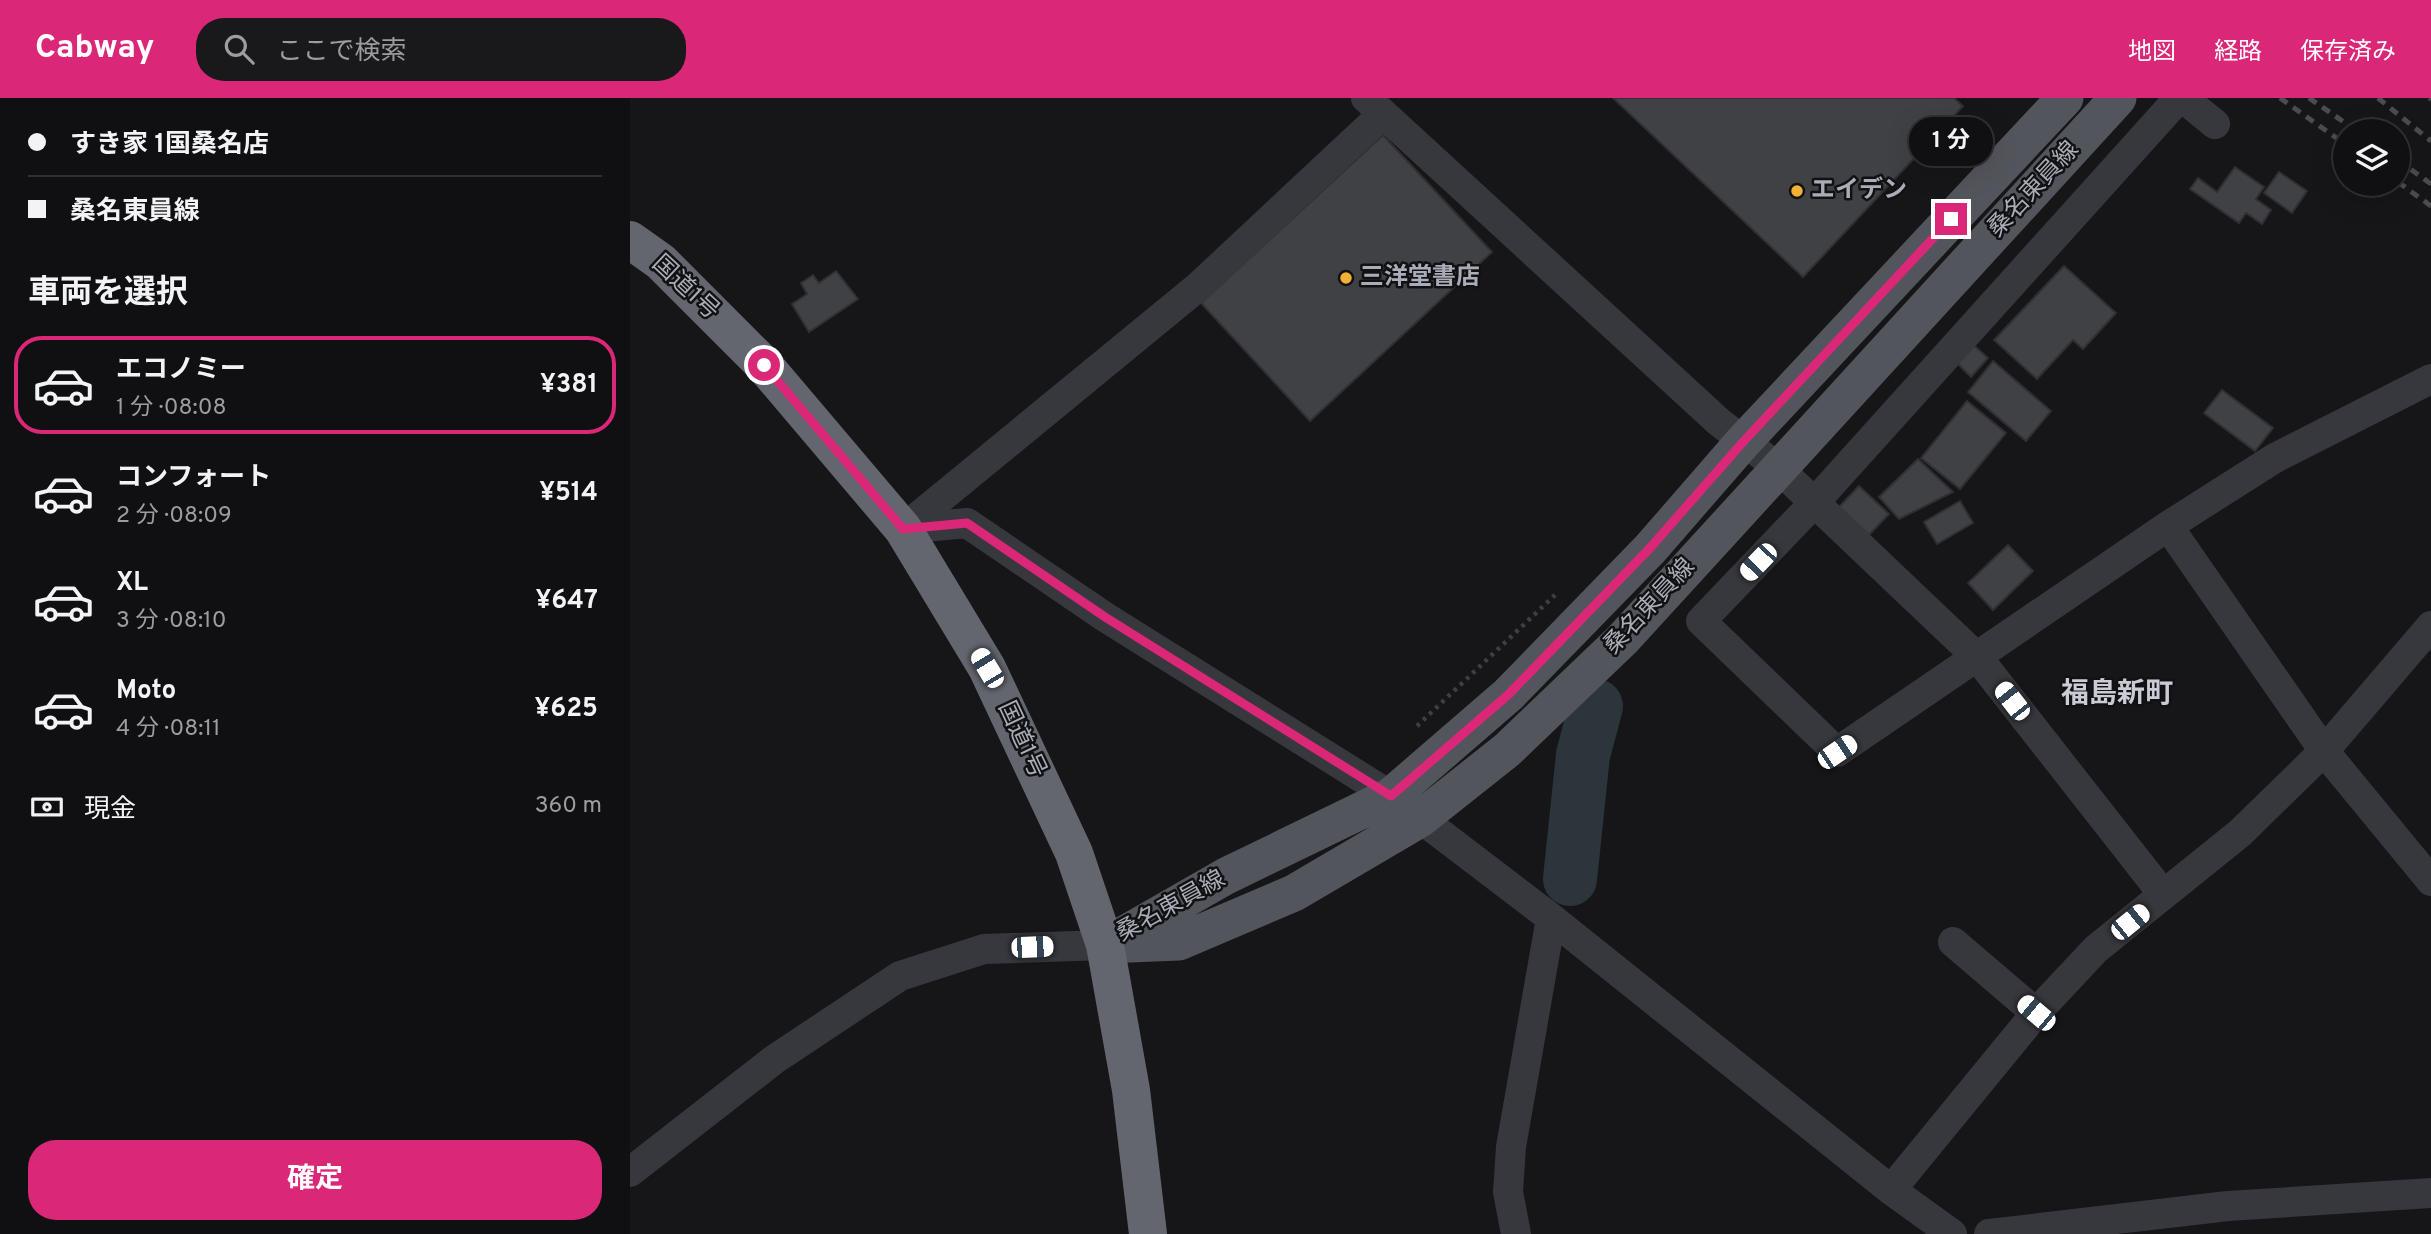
<!DOCTYPE html>
<html lang="ja">
<head>
<meta charset="utf-8">
<style>
	body { margin:0; font-family:Overpass,"Noto Sans JP",sans-serif; background:#19191b; color:#f1f3f6; height:100vh; display:flex; flex-direction:column; font-size:26px; white-space:nowrap }
	* { box-sizing:border-box; margin:0 }
	p { font-size:23px; color:#9c9d9f }
	.icon { flex:none; width:38px; height:38px; fill:none; stroke:currentColor; stroke-width:2; stroke-linecap:round; stroke-linejoin:round }
	.map { position:relative; flex:1; overflow:hidden }
	.panel { display:flex; flex-direction:column; background:#101012; width:630px }
	.panel>* { flex:none }
	.top-card { display:grid; align-content:center; height:154px; padding:0 28px; background:#101012 }
	.buttons { position:absolute; left:1703px; top:21px; display:grid; gap:14px }
	.buttons a { display:grid; place-items:center; width:77px; height:77px; border-radius:50%; background:#101012; box-shadow:0 7px 28px #0002,0 0 0 2px #303032; font-size:35px }
	.end { position:absolute; width:32px; height:32px; margin:-16px; border:9px solid #db2777; background:#fff; box-shadow:0 0 0 4px #fff }
	.from { border-radius:50% }
	.bubble { position:absolute; height:49px; border-radius:24px; background:#101012; box-shadow:0 7px 28px #0002,0 0 0 2px #303032; font-size:23px; font-weight:700; line-height:49px; text-align:center }
	.car { position:absolute; width:21px; height:42px; margin:-21px -10px; border-radius:9px; box-shadow:0 0 5px 2px #0007; background:linear-gradient(#fff 24%,#345 0 40%,#fff 0 76%,#345 0 86%,#fff 0) }
	.top-card b { display:flex; align-items:center; gap:24px; height:66px; font-size:26px }
	.top-card b+b { border-top:2px solid #303032 }
	.top-card i { width:18px; height:18px; background:#f1f3f6 }
	ul { padding:0; list-style:none }
	li { display:flex; align-items:center; gap:21px; height:98px; margin:0 14px 10px; padding:0 14px; border:4px solid transparent; border-radius:28px }
	li div { flex:1 }
	li b { display:block; font-size:26px }
	li em { font-style:normal; font-weight:700 }
	li.selected { border-color:#db2777 }
	li>.icon { width:63px; height:63px; stroke-width:1.5 }
	h2 { padding:0 28px; font-size:32px; line-height:84px }
	.pay { display:flex; align-items:center; gap:18px; height:77px; padding:0 28px; font-size:26px }
	.pay p { margin-inline-start:auto }
	.action { display:flex; gap:14px; margin-top:auto; padding:14px 28px }
	.action a { flex:1; height:80px; border-radius:28px; background:#db2777; color:#fff; font-size:28px; font-weight:700; line-height:80px; text-align:center }
	header { display:flex; align-items:center; gap:42px; box-sizing:border-box; height:98px; padding:0 35px; background:#db2777; color:#fff }
	header strong { font-size:33px }
	nav { display:flex; gap:38px; margin-inline-start:auto; font-size:24px }
	.search { width:490px; height:63px; background:#19191b; display:flex; align-items:center; gap:18px; box-sizing:border-box; padding:0 24px; border-radius:28px; color:#9c9d9f; font-size:26px }
	main { display:flex; flex:1; min-height:0 }
	.map>svg:first-child { display:block }
</style>
</head>
<body>
<header>
<strong>Cabway</strong>
<div class="search"><svg class="icon" aria-label="search" viewBox="0 0 24 24"><circle cx="10" cy="10" r="6"/><path d="M15 15l6 6"/></svg>ここで検索</div>
<nav><a>地図</a><a>経路</a><a>保存済み</a></nav>
</header>
<main>
<section class="panel">
<div class="top-card">
<b><i class="from"></i>すき家 1国桑名店</b>
<b><i></i>桑名東員線</b>
</div>
<h2>車両を選択</h2>
<ul>
<li class="selected"><svg class="icon" aria-label="car" viewBox="0 0 24 24"><path d="M5 17H2v-5l4-1 3-4h7l3 4 3 1v5h-3M9 17h6M6 11h13"/><circle cx="7" cy="17" r="2"/><circle cx="17" cy="17" r="2"/></svg><div><b>エコノミー</b><p>1 分 · 08:08</p></div><em>¥381</em></li>
<li><svg class="icon" aria-label="car" viewBox="0 0 24 24"><path d="M5 17H2v-5l4-1 3-4h7l3 4 3 1v5h-3M9 17h6M6 11h13"/><circle cx="7" cy="17" r="2"/><circle cx="17" cy="17" r="2"/></svg><div><b>コンフォート</b><p>2 分 · 08:09</p></div><em>¥514</em></li>
<li><svg class="icon" aria-label="car" viewBox="0 0 24 24"><path d="M5 17H2v-5l4-1 3-4h7l3 4 3 1v5h-3M9 17h6M6 11h13"/><circle cx="7" cy="17" r="2"/><circle cx="17" cy="17" r="2"/></svg><div><b>XL</b><p>3 分 · 08:10</p></div><em>¥647</em></li>
<li><svg class="icon" aria-label="car" viewBox="0 0 24 24"><path d="M5 17H2v-5l4-1 3-4h7l3 4 3 1v5h-3M9 17h6M6 11h13"/><circle cx="7" cy="17" r="2"/><circle cx="17" cy="17" r="2"/></svg><div><b>Moto</b><p>4 分 · 08:11</p></div><em>¥625</em></li>
</ul>
<div class="pay"><svg class="icon" aria-label="cash" viewBox="0 0 24 24"><path d="M3 7h18v10H3z"/><circle cx="12" cy="12" r="2"/></svg>現金<p>360 m</p></div>
<div class="action"><a>確定</a></div>
</section>
<div class="map">
<svg width="1801" height="1136" viewBox="0 0 1801 1136">
	<rect width="100%" height="100%" fill="#161618"/>
	<g fill="none" stroke-linecap="round" stroke-linejoin="round">
		<path stroke="#2c353c" stroke-width="54" d="M940,781L953,657L966,608"/>
	</g>
	<path fill="#404145" stroke="#303034" stroke-width="2" d="M983,0H1324L1333,8L1173,179Z
		M753,37L862,154L680,323L571,205Z
		M1605,69L1634,89L1626,101L1641,112L1632,126L1616,115L1609,125L1560,91L1568,80L1587,94Z
		M1649,74L1677,93L1662,115L1634,95Z
		M1434,168L1486,215L1453,251L1443,242L1407,281L1364,242Z
		M206,173L228,201L179,234L162,206L177,196L171,185L183,177L189,185Z
		M1338,242L1358,260L1341,279L1322,260Z
		M1363,263L1421,313L1396,343L1338,294Z
		M1592,292L1643,330L1625,353L1574,315Z
		M1337,303L1376,335L1330,391L1291,360Z
		M1288,361L1323,394L1269,421L1249,399Z
		M1229,388L1259,416L1239,437L1209,409Z
		M1330,403L1343,425L1307,446L1294,424Z
		M1378,447L1403,473L1363,512L1338,485Z"/>
	<g fill="none" stroke-linecap="round" stroke-linejoin="round">
		<path stroke="#3d3f44" stroke-width="4.5" stroke-dasharray="3.5 5" stroke-linecap="butt" d="M787,628L925,497"/>
		<path stroke="#37383d" stroke-width="30" d="M736,0L1089,324L1147,369L1348,560L1533,796
			M1549,0L1184,405L1071,523L1207,654L1538,428L1645,360L1801,281
			M1553,0L1585,26
			M1538,428L1694,653L1801,783
			M273,431L337,425L475,519L761,698L921,820L1261,1092L1322,1136
			M273,431L569,188L753,16
			M1323,844L1406,915
			M0,1074L145,961L270,878L354,851L475,847
			M1261,1092L1406,915L1466,851L1610,735L1694,653L1801,528
			M886,1136L878,1094L881,1049L921,820
			M1359,1136L1598,1108L1801,1095"/>
		<path stroke="#53555c" stroke-width="37" d="M479,845L596,778L761,698L879,596L1020,451L1113,344L1435,0
			M475,847L549,844L664,795L790,721L877,652L992,542L1488,0"/>
		<path stroke="#63666e" stroke-width="38" d="M0,142L31,164L134,267L273,431L357,570L444,755L475,847L501,992L518,1136"/>
		<path stroke="#4a4c52" stroke-width="5" stroke-dasharray="9 7" stroke-linecap="butt" d="M1650,0L1715,46
			M1679,0L1727,33
			M1748,0L1801,43
			M1799,0L1801,1
			M1768,62L1801,86
			M1768,84L1801,108"/>
	</g>
	<g fill="none" stroke-linecap="round" stroke-linejoin="round">
		<path stroke="#db2777" stroke-width="9" d="M134,267L273,431L337,425L475,519L761,698L879,596L1020,450L1113,344L1321,121"/>
	</g>
	<g fill="#f2b134" stroke="#111113" stroke-width="2.5">
		<circle cx="1167" cy="93" r="7"/>
		<circle cx="716" cy="180" r="7"/>
	</g>
	<g text-anchor="middle" dominant-baseline="central" stroke-width="5" stroke-linejoin="round" paint-order="stroke">
		<g font-size="24" fill="#a8adb8" stroke="#111113">
			<text transform="translate(1404 92) rotate(-47)">桑名東員線</text>
			<text transform="translate(55 190) rotate(43)">国道1号</text>
			<text transform="translate(1020 509) rotate(-47)">桑名東員線</text>
			<text transform="translate(391 642) rotate(65)">国道1号</text>
			<text transform="translate(541 809) rotate(-29)">桑名東員線</text>
		</g>
		<g font-size="24" font-weight="bold" fill="#a8adb8" stroke="#111113" text-anchor="start">
			<text x="1181" y="93">エイデン</text>
			<text x="730" y="180">三洋堂書店</text>
		</g>
		<g font-size="28" font-weight="bold" fill="#c9ccd4" stroke="#111113">
			<text x="1487" y="597">福島新町</text>
		</g>
	</g>
</svg>
<div class="buttons">
<a><svg class="icon" aria-label="layers" viewBox="0 0 24 24"><path d="M12 4l9 5-9 5-9-5zM3 14l9 5 9-5"/></svg></a>
</div>
<i class="end from" style="left:134px;top:267px"></i>
<i class="end" style="left:1321px;top:121px"></i>
<div class="bubble" style="left:1279px;top:19px;width:84px">1 分</div>
<i class="car" style="left:1128px;top:464px;rotate:224deg"></i>
<i class="car" style="left:357px;top:570px;rotate:329deg"></i>
<i class="car" style="left:1382px;top:603px;rotate:322deg"></i>
<i class="car" style="left:1207px;top:654px;rotate:56deg"></i>
<i class="car" style="left:1500px;top:824px;rotate:51deg"></i>
<i class="car" style="left:402px;top:849px;rotate:88deg"></i>
<i class="car" style="left:1406px;top:915px;rotate:310deg"></i>
</div>
</main>
</body>
</html>
